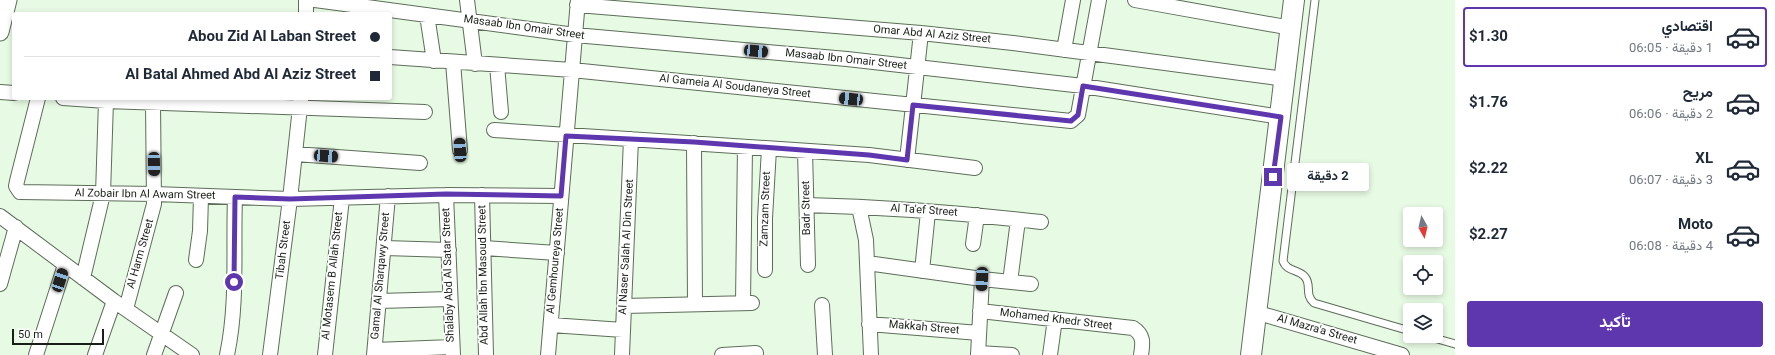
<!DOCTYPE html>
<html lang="ar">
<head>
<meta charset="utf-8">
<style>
	body { margin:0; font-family:Georgia,Vazirmatn,serif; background:#f2f2f3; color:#1f2937; direction:rtl; height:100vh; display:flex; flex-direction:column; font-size:15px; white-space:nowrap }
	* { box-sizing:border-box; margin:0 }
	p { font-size:13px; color:#747a83 }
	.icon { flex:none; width:22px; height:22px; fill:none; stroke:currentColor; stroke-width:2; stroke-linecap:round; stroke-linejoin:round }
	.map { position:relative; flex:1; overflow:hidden; direction:ltr }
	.drawer { display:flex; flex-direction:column; background:#fff; width:320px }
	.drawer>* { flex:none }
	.top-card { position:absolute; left:12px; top:12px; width:380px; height:88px; border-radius:4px; box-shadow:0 2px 6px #0003; direction:rtl; display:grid; align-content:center; height:88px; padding:0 12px; background:#fff }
	.needle { width:26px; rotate:172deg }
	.fabs { position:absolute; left:1403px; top:207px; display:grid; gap:8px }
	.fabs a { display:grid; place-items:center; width:40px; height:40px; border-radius:4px; background:#fff; box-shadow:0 2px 6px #0003; font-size:20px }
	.scale { position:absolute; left:12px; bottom:10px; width:92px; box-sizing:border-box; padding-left:4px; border:2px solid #181f17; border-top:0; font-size:11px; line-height:14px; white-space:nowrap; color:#181f17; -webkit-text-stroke:3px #fff; paint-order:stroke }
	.end { position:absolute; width:18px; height:18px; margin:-9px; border:5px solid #5e37af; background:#fff; box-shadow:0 0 0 2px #fff }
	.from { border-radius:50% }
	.bubble { position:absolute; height:28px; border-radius:4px; background:#fff; box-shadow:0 2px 6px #0003; font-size:13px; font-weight:700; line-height:28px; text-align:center; direction:rtl }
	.car { position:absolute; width:12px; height:24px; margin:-12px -6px; border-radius:5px; box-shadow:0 0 3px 1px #0007; background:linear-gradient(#222 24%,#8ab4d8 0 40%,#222 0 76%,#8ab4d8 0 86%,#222 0) }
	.top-card b { display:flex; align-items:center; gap:14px; height:38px; font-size:15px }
	.top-card b+b { border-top:1px solid #e0e1e3 }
	.top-card i { width:10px; height:10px; background:#1f2937 }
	ul { padding:7px 0 0; list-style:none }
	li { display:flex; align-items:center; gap:12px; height:60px; margin:0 8px 6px; padding:0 4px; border:2px solid transparent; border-radius:4px }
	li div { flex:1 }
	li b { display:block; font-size:15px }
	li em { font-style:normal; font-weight:700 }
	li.on { border-color:#5e37af }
	li>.icon { width:36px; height:36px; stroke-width:1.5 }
	.cta { display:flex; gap:8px; margin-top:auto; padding:8px 12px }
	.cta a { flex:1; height:46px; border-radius:4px; background:#5e37af; color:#fff; font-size:16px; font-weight:700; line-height:46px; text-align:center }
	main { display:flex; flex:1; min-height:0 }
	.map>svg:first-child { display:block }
</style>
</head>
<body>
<main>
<section class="drawer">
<ul>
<li class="on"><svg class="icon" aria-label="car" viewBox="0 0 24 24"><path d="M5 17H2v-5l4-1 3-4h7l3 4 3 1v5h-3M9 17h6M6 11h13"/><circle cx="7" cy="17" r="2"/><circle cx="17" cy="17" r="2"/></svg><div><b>اقتصادي</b><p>1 دقيقة · 06:05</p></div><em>$1.30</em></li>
<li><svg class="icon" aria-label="car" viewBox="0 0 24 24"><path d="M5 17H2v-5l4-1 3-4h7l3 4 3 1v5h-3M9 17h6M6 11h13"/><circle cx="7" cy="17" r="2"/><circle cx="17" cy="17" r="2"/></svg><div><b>مريح</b><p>2 دقيقة · 06:06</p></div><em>$1.76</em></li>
<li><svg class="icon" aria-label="car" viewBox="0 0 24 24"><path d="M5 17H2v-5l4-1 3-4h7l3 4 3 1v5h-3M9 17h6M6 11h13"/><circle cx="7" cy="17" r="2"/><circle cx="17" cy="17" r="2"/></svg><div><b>XL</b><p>3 دقيقة · 06:07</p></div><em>$2.22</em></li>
<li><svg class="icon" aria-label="car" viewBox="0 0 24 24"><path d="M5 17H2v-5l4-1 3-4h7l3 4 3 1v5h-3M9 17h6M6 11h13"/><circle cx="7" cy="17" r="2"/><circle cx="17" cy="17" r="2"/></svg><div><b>Moto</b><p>4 دقيقة · 06:08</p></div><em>$2.27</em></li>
</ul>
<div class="cta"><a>تأكيد</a></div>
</section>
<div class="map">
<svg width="1455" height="355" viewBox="0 0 1455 355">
	<rect width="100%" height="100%" fill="#e7fae3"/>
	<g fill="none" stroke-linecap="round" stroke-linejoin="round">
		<g stroke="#5d6d5a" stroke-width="9">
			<path id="service" d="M1315,0L1283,261C1287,272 1299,269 1305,277C1312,285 1304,294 1314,303L1410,331
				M1427,336L1455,344"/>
		</g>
		<g stroke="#5d6d5a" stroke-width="16">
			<path id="minor" d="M315,0L575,35L847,59L1083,86L1281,117
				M467,0L475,64
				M1135,0L1291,28
				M577,5L921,33L1013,43L1285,79
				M306,14V0
				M427,15L434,61
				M1064,50L1073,0
				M390,57L572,70L1071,121L1078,115L1099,0
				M453,62L460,150
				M497,65L501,112
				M0,92L14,93
				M38,98L17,181L16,186L20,192L155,194L290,199L446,195L561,196
				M63,98L106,101L425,112
				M494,130L869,155L975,168
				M694,143L695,304
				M805,151L808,265
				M295,154L420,163
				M907,160L921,33
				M446,195L453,355
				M482,195L486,355
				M807,205C885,207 963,213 1041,222
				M859,207L866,240L871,355
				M0,216L114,301L192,355
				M973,244L977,215
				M385,248L449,250
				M484,248L557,253
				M196,260L200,231L201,196
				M867,263L982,279L1031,284
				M765,270V218L769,149
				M922,271L928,212
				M83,278L103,194L106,101
				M1010,282L1018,220
				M0,284L16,227
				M379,301L450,299
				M743,303L745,147
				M822,305L825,355
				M624,306L752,303
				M126,309L154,204L153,103
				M980,311L1133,328C1144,335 1143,343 1141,355
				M1255,312L1402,355
				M869,324L979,333
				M551,325L623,330
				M375,350L452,347
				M978,353L1012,355
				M36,355L65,265
				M95,355L114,301
				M154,355L176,293
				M227,355C238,303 233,250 235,197
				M270,355L290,199L301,98
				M325,355L342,198
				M374,355L388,196
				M548,355L578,0
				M622,355L631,139
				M722,355L756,353
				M978,355L982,279
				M1050,355L1055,319"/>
		</g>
		<g stroke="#5d6d5a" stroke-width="19">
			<path id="tertiary" d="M0,32L8,0"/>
		</g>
		<g stroke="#5d6d5a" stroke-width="22">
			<path id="secondary" d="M1251,355L1294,0"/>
		</g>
		<use href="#service" stroke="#fff" stroke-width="7"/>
		<use href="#minor" stroke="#fff" stroke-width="14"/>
		<use href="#tertiary" stroke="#fff" stroke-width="17"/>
		<use href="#secondary" stroke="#fff" stroke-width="20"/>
	</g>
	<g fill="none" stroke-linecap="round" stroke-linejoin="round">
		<path stroke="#5e37af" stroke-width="5" d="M234,282L235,197L290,199L446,194L561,196L566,136L694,142L869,155L907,160L913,105L1071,121L1078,115L1083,86L1281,117L1273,177"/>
	</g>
	<g text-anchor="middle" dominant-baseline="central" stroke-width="3.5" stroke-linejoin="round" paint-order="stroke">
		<g font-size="11" fill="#181f17" stroke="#fff">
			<text transform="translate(524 28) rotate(8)">Masaab Ibn Omair Street</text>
			<text transform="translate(932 35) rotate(5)">Omar Abd Al Aziz Street</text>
			<text transform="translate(846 60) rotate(6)">Masaab Ibn Omair Street</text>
			<text transform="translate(735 87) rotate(6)">Al Gameia Al Soudaneya Street</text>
			<text transform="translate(145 195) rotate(1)">Al Zobair Ibn Al Awam Street</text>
			<text transform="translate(807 208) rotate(-91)">Badr Street</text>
			<text transform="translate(766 209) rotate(-88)">Zamzam Street</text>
			<text transform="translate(924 211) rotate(4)">Al Ta'ef Street</text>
			<text transform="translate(627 247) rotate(-87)">Al Naser Salah Al Din Street</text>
			<text transform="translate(284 250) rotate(-83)">Tibah Street</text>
			<text transform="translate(141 254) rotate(-74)">Al Harm Street</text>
			<text transform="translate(556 261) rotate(-85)">Al Gemhoureya Street</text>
			<text transform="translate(449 275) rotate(-92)">Shalaby Abd Al Satar Street</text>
			<text transform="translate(484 275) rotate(-91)">Abd Allah Ibn Masoud Street</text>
			<text transform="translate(333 276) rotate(-84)">Al Motasem B Allah Street</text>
			<text transform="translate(381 276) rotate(-85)">Gamal Al Sharqawy Street</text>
			<text transform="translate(1056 320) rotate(7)">Mohamed Khedr Street</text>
			<text transform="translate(924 328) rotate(5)">Makkah Street</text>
			<text transform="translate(1317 330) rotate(16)">Al Mazra'a Street</text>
		</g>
	</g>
</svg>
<div class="fabs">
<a><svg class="needle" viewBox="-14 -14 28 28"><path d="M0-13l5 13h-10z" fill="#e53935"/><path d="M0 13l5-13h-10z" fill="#747a83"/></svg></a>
<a><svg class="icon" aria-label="locate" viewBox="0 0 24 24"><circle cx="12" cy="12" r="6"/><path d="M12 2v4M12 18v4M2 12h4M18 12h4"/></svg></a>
<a><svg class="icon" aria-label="layers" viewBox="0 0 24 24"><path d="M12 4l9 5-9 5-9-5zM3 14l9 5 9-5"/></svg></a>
</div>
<div class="scale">50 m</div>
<i class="end from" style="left:234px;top:282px"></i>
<i class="end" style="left:1273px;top:177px"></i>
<div class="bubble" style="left:1287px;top:163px;width:82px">2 دقيقة</div>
<i class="car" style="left:756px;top:51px;rotate:95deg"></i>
<i class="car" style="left:851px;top:99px;rotate:276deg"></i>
<i class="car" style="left:460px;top:150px;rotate:357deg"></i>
<i class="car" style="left:326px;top:156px;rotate:94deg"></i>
<i class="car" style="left:154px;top:164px;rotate:179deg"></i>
<i class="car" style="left:982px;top:279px;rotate:183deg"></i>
<i class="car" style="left:60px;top:280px;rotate:18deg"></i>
<div class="top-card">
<b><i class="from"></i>Abou Zid Al Laban Street</b>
<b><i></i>Al Batal Ahmed Abd Al Aziz Street</b>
</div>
</div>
</main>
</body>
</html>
